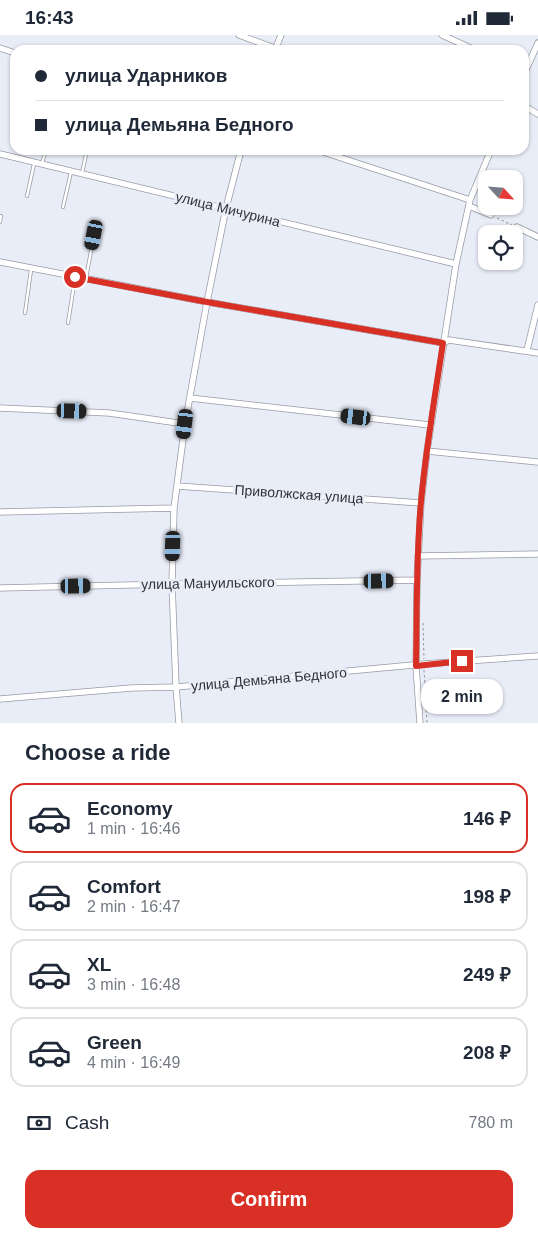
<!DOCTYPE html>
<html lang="en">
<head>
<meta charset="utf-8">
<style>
	body { margin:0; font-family:Helvetica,sans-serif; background:#f6f6f7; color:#1f2937; height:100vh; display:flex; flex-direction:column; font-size:19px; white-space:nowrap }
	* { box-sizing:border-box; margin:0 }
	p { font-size:16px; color:#747a83 }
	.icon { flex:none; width:28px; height:28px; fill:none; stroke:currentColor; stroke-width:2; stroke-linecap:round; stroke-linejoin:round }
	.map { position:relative; height:688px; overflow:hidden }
	.details { display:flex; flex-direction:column; background:#fff; flex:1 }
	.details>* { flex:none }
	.hud { position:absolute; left:10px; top:10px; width:519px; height:110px; border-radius:15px; box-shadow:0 1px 4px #0004; display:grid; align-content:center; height:110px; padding:0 25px; background:#fff }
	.needle { width:32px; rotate:116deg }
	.fabs { position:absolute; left:478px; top:135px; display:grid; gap:10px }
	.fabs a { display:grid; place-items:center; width:45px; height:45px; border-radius:10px; background:#fff; box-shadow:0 1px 4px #0004; font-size:25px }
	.end { position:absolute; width:22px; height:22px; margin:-11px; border:6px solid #d93025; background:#fff; box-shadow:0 0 0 2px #fff }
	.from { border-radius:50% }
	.bubble { position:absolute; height:35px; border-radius:15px; background:#fff; box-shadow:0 1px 4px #0004; font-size:16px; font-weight:800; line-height:35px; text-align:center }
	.car { position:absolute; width:15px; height:30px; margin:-15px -8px; border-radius:6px; box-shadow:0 0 4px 1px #0007; background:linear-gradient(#222 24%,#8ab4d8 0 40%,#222 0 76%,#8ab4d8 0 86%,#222 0) }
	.hud b { display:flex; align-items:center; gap:18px; height:48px; font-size:19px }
	.hud b+b { border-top:1px solid #e0e1e3 }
	.hud i { width:12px; height:12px; background:#1f2937 }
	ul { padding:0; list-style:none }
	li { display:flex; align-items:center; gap:15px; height:70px; margin:0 10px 8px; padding:0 15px; border:2px solid #e0e1e3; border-radius:15px }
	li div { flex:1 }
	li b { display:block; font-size:19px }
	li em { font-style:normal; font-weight:800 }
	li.on { border-color:#d93025 }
	li>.icon { width:45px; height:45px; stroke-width:1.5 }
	h2 { padding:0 25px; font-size:22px; line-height:60px }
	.pay { display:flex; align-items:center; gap:12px; height:55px; padding:0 25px; font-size:19px }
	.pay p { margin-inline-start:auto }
	.action { display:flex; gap:10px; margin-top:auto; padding:10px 25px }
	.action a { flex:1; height:58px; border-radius:15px; background:#d93025; color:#fff; font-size:20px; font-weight:800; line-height:58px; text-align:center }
	.status { display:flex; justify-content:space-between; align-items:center; height:35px; padding:0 25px; background:#fff; direction:ltr }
	.status svg { height:14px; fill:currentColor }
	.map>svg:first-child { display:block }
</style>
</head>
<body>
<div class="status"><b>16:43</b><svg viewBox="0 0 49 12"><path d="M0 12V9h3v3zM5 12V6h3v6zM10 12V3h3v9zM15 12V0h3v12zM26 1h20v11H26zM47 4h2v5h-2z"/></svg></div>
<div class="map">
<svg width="538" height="688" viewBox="0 0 538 688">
	<rect width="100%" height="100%" fill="#e9edf8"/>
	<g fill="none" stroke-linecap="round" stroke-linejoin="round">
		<g stroke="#989ba6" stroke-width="4">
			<path id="lane" d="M42,128L46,115
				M82,138L87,115
				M27,161L34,129
				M63,172L71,137
				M0,187L1,181
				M86,243L94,200
				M25,278L31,235
				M68,288L75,243"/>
		</g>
		<g stroke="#989ba6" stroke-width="7">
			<path id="street" d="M239,0L280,15
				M442,0L475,15
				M0,13L15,18
				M275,15L281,0
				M524,39L538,8
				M524,71L538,79
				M317,115L470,165
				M0,119L456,229
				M469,171L491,180
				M517,192L538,202
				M0,227L207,267L443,308L449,305L538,318
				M527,315L538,270
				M190,363L430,390
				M0,373L109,378L185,389
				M427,416L538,427
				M177,451L421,468
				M0,477L174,473
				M418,521L538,519
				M0,553L172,549L417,545
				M0,664L131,653L176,652L424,629L538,621
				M179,688L176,652L172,549L174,473L185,389L207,267L226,173L241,115
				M420,688L416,631L417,545L421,468L427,416L456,229L470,165L491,115"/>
		</g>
		<path stroke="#91939b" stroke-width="1" stroke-dasharray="2.5 2.5" stroke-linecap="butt" d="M524,52L527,45
			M497,183L512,190
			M423,588L424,624
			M424,635L427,688"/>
		<use href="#lane" stroke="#fff" stroke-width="2.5"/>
		<use href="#street" stroke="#fff" stroke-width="5.5"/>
	</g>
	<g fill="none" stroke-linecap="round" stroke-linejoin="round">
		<path stroke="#d93025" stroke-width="6" d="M75,242L207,267L443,308C435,361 426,413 421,467C416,521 417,576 416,631L462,626"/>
	</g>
	<g text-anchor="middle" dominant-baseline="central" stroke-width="5" stroke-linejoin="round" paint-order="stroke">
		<g font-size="14" fill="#323337" stroke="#e9edf8">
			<text transform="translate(228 174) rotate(14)">улица Мичурина</text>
			<text transform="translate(299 459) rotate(4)">Приволжская улица</text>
			<text transform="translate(208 548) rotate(-1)">улица Мануильского</text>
			<text transform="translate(269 644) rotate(-5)">улица Демьяна Бедного</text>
		</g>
	</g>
</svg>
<div class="fabs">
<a><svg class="needle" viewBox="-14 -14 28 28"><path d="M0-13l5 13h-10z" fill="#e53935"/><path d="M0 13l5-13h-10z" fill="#747a83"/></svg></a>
<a><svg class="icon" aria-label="locate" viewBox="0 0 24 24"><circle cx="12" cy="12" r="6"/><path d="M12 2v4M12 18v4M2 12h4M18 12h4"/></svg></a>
</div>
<i class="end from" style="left:75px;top:242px"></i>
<i class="end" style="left:462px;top:626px"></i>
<div class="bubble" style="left:421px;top:644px;width:82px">2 min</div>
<i class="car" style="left:94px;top:200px;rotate:191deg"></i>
<i class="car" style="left:72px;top:376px;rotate:92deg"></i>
<i class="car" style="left:356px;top:382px;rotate:277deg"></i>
<i class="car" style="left:185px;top:389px;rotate:187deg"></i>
<i class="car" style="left:173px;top:511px;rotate:182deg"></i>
<i class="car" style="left:379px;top:546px;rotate:89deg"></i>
<i class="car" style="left:76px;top:551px;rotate:89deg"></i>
<div class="hud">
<b><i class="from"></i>улица Ударников</b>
<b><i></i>улица Демьяна Бедного</b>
</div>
</div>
<section class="details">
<h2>Choose a ride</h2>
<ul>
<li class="on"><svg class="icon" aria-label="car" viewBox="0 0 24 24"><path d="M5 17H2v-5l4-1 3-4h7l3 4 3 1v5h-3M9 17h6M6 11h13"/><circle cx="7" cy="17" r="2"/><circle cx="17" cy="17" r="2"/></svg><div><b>Economy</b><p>1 min · 16:46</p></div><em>146 ₽</em></li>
<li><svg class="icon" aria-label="car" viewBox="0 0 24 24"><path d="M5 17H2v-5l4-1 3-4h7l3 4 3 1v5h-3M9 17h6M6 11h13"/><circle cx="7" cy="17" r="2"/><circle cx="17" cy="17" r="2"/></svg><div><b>Comfort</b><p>2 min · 16:47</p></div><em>198 ₽</em></li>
<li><svg class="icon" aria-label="car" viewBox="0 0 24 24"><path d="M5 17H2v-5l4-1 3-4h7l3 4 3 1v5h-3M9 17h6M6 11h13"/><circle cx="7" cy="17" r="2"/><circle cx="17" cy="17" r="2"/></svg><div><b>XL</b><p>3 min · 16:48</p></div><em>249 ₽</em></li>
<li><svg class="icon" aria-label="car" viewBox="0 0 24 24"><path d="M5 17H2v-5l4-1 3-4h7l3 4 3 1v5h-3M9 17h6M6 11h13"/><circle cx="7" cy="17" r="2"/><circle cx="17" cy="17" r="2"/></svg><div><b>Green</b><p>4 min · 16:49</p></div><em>208 ₽</em></li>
</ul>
<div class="pay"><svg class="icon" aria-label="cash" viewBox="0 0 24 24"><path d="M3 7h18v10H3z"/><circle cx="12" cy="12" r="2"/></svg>Cash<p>780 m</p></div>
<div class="action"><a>Confirm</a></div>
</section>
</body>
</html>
